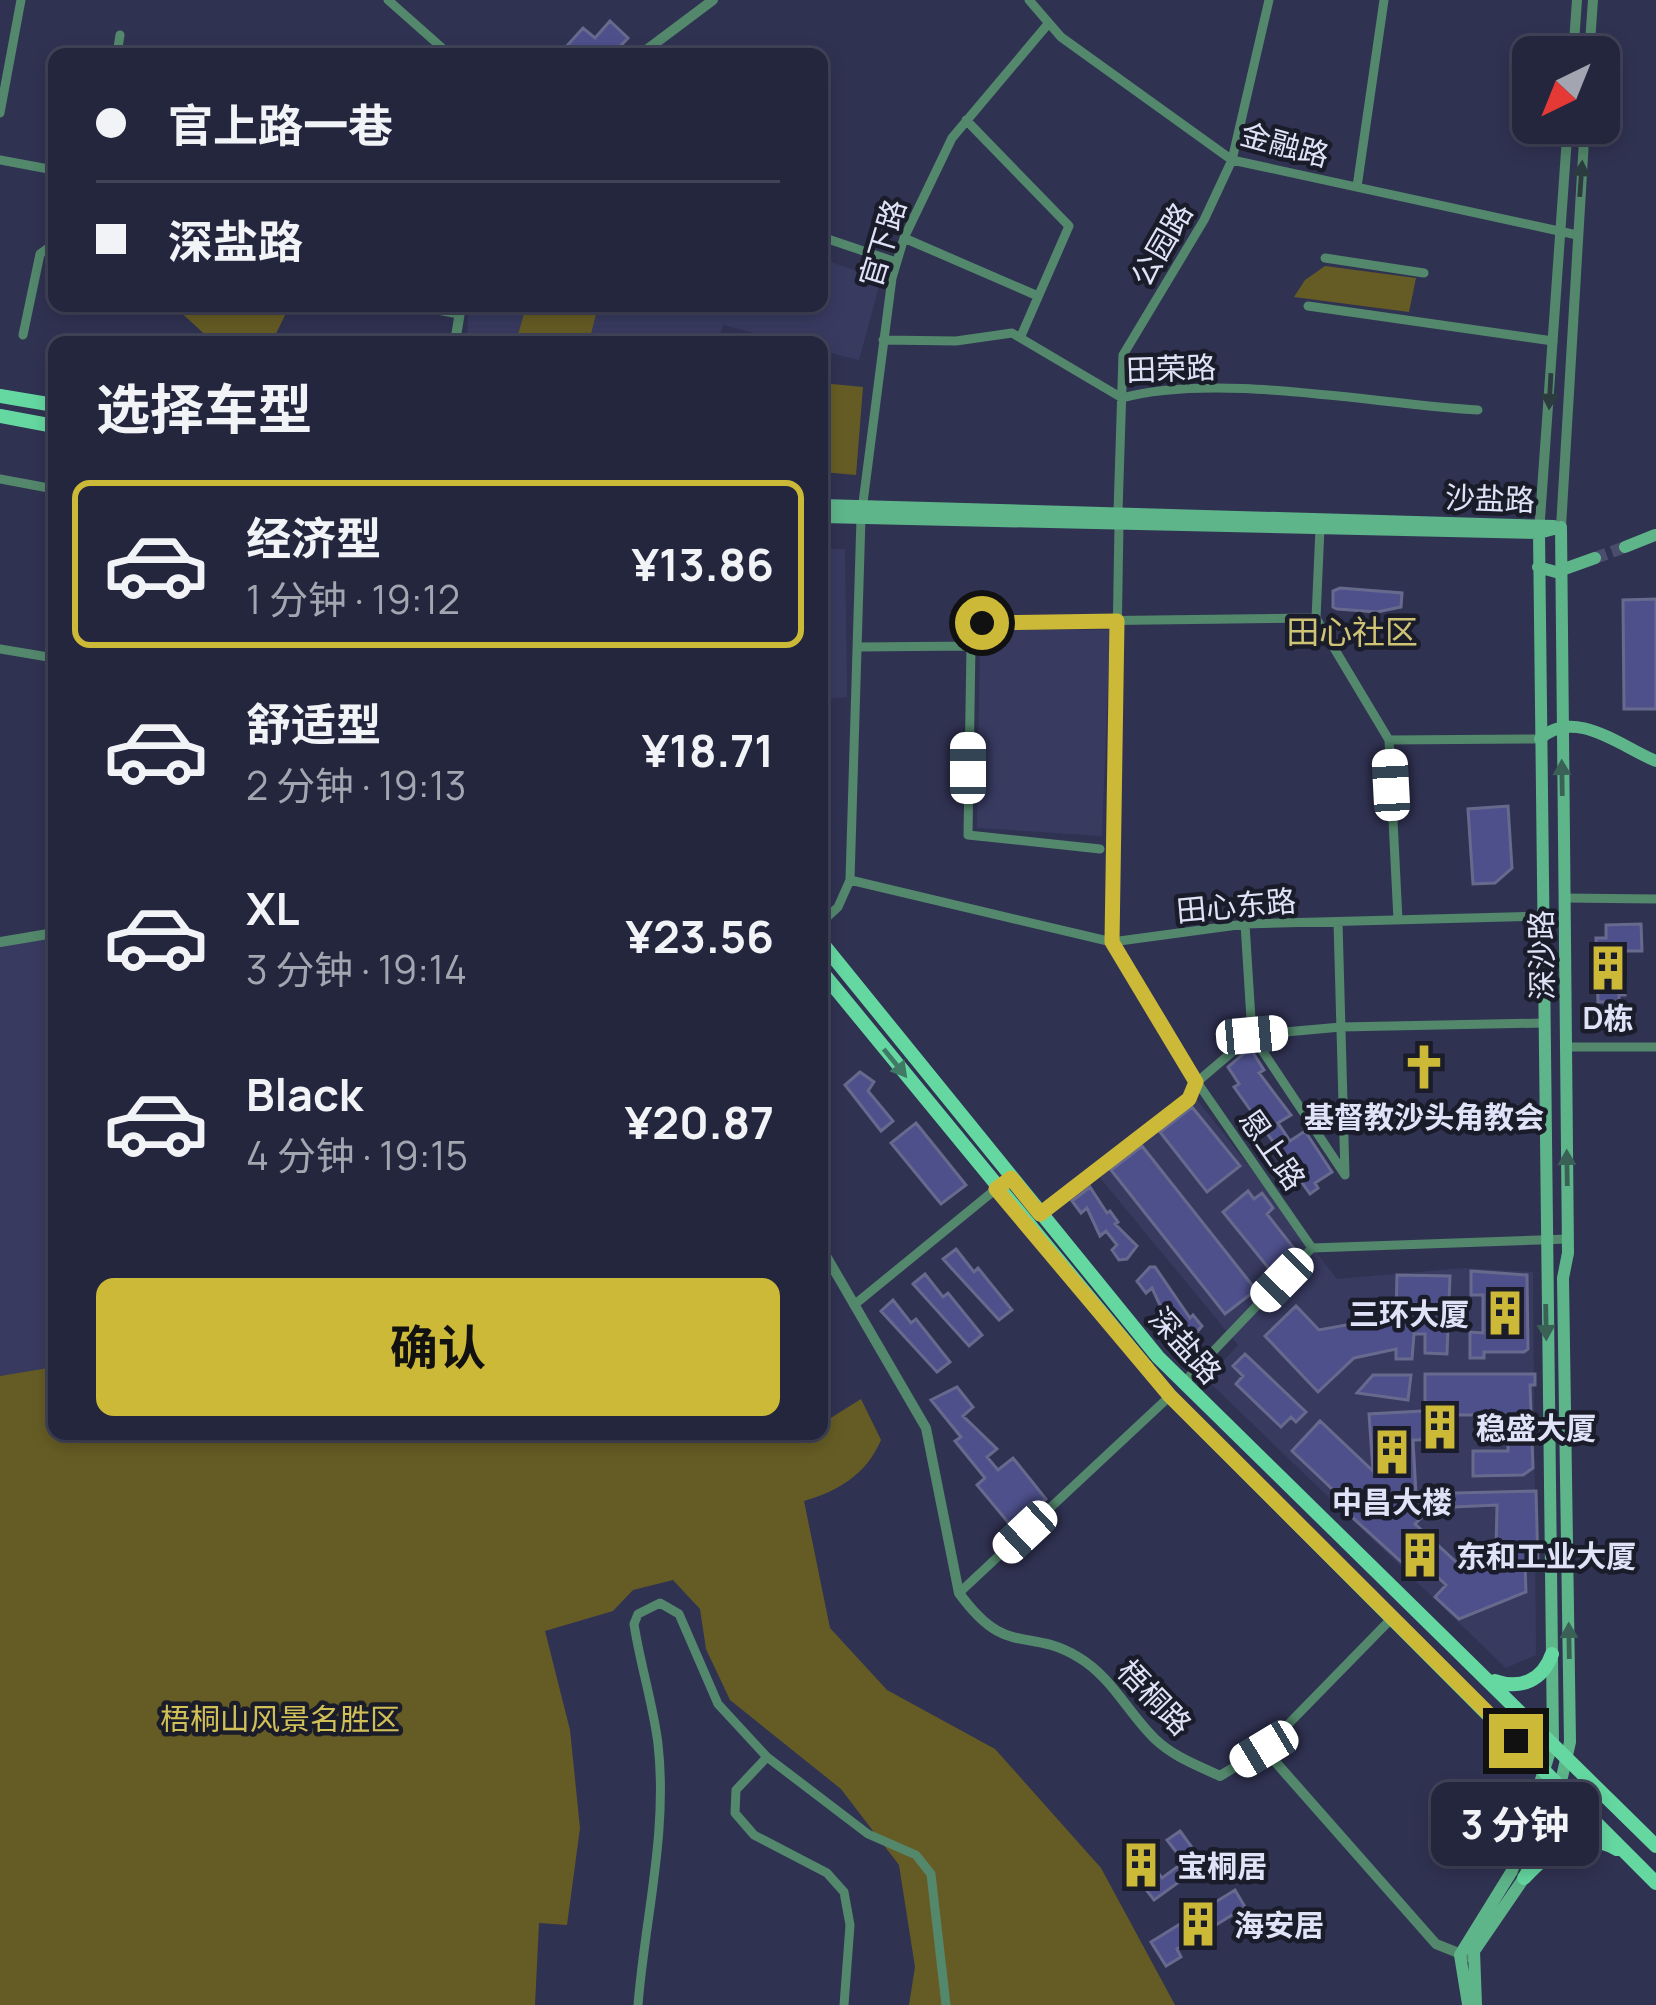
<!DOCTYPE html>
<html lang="zh">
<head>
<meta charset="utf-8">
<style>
	body { margin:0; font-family:Manrope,"Noto Sans SC",sans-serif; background:#2c2e45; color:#f1f3f6; height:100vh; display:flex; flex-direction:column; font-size:45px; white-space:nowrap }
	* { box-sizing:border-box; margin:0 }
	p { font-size:39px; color:#a3a5b0 }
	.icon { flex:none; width:66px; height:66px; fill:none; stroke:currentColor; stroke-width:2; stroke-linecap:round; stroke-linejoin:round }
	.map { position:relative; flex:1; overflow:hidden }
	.drawer { position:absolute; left:48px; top:336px; width:780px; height:1104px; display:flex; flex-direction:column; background:#24263e; border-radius:18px; box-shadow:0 6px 18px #0003,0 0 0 3px #414358 }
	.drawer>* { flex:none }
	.banner { position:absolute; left:48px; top:48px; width:780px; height:264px; border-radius:18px; box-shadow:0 6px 18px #0003,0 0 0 3px #414358; display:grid; align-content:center; height:264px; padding:0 48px; background:#24263e }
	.needle { width:78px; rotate:223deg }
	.fabs { position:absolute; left:1512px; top:36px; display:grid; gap:24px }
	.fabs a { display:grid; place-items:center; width:108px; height:108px; border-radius:18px; background:#24263e; box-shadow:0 6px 18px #0003,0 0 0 3px #414358; font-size:60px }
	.end { position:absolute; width:54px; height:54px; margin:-27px; border:15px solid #ccb938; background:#111; box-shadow:0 0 0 6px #111 }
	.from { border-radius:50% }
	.bubble { position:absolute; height:84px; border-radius:18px; background:#24263e; box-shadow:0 6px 18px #0003,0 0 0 3px #414358; font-size:39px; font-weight:700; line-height:84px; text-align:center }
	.car { position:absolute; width:36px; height:72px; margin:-36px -18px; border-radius:15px; box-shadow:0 0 9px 3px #0007; background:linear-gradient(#fff 24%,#345 0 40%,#fff 0 76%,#345 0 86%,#fff 0) }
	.banner b { display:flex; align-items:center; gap:42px; height:114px; font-size:45px }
	.banner b+b { border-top:3px solid #414358 }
	.banner i { width:30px; height:30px; background:#f1f3f6 }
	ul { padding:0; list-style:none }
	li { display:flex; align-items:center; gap:36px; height:168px; margin:0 24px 18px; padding:0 24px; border:6px solid transparent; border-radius:18px }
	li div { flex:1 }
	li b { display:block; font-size:45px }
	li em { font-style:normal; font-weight:700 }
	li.active { border-color:#ccb938 }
	li>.icon { width:108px; height:108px; stroke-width:1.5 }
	h2 { padding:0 48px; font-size:54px; line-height:144px }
	.action { display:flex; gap:24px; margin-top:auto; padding:24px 48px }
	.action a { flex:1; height:138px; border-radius:18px; background:#ccb938; color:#111; font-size:48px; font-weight:700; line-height:138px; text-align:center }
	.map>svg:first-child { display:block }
</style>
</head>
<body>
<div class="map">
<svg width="1656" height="2005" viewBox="0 0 1656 2005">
	<rect width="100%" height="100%" fill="#303252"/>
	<path fill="#383a60" d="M822,259L881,279L859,360L822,351V342H788L723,325L718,342H467L468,317L474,306H822Z
		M822,549H845L847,697L822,699Z
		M990,630H1110L1102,836L977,828L980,641Z
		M54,934V1127L45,1136L54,1179V1367L0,1376V944Z
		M1195,1097L1337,1279L1463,1268L1533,1272L1536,1655L1506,1668L1206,1379L1238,1345L1097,1174Z"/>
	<path fill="#655c25" d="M1325,266L1416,278L1409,312L1294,297L1305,280Z
		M174,306H296L287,311L272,342H213Z
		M526,306H598L589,342H516Z
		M822,383L863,387L856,475L822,472Z
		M54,1367V1434H822V1409L829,1419L861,1399L881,1440C866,1475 838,1491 804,1501L830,1628L887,1690L995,1749L1101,1868L1175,2005H909L915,1967L899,1865L841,1789L730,1700L706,1649L700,1609L673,1580L633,1590L613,1611L545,1631L570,1730L580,1828L567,1925L539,1923L535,2005H0V1376Z"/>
	<path fill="#4e508c" stroke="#676a8d" stroke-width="3" fill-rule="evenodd" d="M610,21L628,38L613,54H570L564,49L583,28L595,38Z
		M1340,588L1402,593L1401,607L1377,612L1337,609L1333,607V591Z
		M1656,599V709H1624L1623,600Z
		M1508,806L1512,868L1495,883L1473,884L1468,809Z
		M1641,924L1642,951H1617L1618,985H1625V995H1619V1002H1598L1596,938H1606V925Z
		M1250,1048L1264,1070L1259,1073L1291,1115L1278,1123L1290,1141L1305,1131L1332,1172L1315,1183L1318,1188L1310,1194L1234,1087L1239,1084L1228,1067Z
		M860,1072L874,1082L868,1091L893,1121L881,1131L845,1085Z
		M1192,1107L1240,1166L1207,1192L1160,1132Z
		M916,1123L966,1185L941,1204L891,1143Z
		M1142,1146L1256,1290L1225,1314L1111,1170Z
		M1090,1187L1107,1213L1110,1211L1118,1222L1115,1224L1137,1246L1127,1259L1119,1260L1112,1250L1117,1245L1106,1231L1100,1236L1087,1208L1081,1213L1072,1201Z
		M1248,1191L1254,1199L1262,1193L1273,1208L1267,1214L1296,1251L1271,1271L1223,1212Z
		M956,1249L974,1272L978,1268L1012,1310L999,1320L943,1259Z
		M1150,1267H1155L1190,1318L1193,1315L1202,1326L1192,1338L1184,1340L1176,1329L1182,1325L1171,1311L1165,1316L1152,1288L1146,1293L1137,1281Z
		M1471,1271L1527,1275L1528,1349L1524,1352H1484V1358H1470V1332L1483,1333V1295H1471Z
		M925,1274L943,1297L948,1293L982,1335L969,1346L913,1284Z
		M1397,1275L1450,1276L1447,1354L1425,1353V1334H1414L1412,1359H1396V1349L1354,1358L1318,1392L1265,1336L1296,1306L1319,1330L1396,1316Z
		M893,1300L911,1323L916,1319L950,1362L937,1372L881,1311Z
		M1245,1354L1306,1412L1296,1422L1291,1417L1281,1427L1236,1384L1243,1376L1233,1366Z
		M1425,1374H1535V1385H1530L1533,1468L1523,1475L1473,1476V1451H1508V1415H1455V1439L1413,1440L1416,1494L1536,1491L1538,1564L1525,1565L1526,1592L1459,1619L1435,1597L1446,1585L1428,1568L1419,1578L1341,1507L1349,1505L1292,1451L1320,1421L1373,1471L1369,1414L1441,1410V1405L1425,1402ZM1497,1505L1496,1549H1491V1561L1467,1572L1415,1524L1431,1508Z
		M1373,1375H1411L1408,1400L1357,1393Z
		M957,1387L973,1407L963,1416L997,1449L987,1457L998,1470L1013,1458L1046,1499L1012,1527L977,1485L985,1478L955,1441L961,1437L931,1400Z
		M1180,1831L1204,1864L1154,1900L1128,1866L1145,1854L1162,1878L1184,1862L1167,1840Z
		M1235,1890L1245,1907L1177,1949L1181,1957L1166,1966L1151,1942Z"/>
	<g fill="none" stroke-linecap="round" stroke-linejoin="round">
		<path stroke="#4a4d6b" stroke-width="12" stroke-dasharray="12 6" stroke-linecap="butt" d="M1595,558L1625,547"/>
		<path stroke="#53886c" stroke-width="9" d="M388,0L449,54
			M1029,0L1061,37L1232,160L1577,235
			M370,53V54
			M117,54L120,35
			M0,113L21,0
			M966,120L1069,226L1021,336
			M0,160L54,170
			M1357,187L1384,0
			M822,237L896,262
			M904,238L1038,296
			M1325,258L1424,273
			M416,306L459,314
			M1308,306L1553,341
			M23,335L40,254L54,244
			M883,340L956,341L1012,333L1122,398C1217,372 1375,404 1478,410
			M0,479L54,489
			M1118,512L1123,355L1204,220L1232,160L1269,0
			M1119,524L1112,942L1197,1082L1312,1248
			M1320,528L1316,618L1389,740L1398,920
			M971,646L968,835L1100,849
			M858,647L971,646L982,623L996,622L1316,618
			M0,649L54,658
			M1389,740L1540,739
			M850,880L861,518L892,278L904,238L952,138L1048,24
			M1564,898L1656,899
			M822,922L838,907L850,880L1112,942L1245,924L1542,916
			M1338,922L1345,1175
			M1245,924L1252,1035L1345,1175
			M1566,1047H1656
			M1040,1214L1189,1098L1197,1082L1252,1035L1341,1027L1543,1023
			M854,1305L996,1189
			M1183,1383L1312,1248L1568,1239
			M959,1593L1170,1396
			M1264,1749L1393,1617
			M767,1757L736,1790L735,1813L754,1835L827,1873L844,1892L850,1925L844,2005
			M638,2005C645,1918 668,1832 658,1744C653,1703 640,1664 634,1624L638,1614L660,1603L679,1614L718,1704L767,1757L868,1834L916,1855L931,1874L946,2005"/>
		<path stroke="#53886c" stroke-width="10" d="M641,54L713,0
			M1573,57L1577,0
			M1589,57L1593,0
			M455,342L461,306
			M1561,527L1585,123
			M1539,533L1568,123
			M0,942L54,933
			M822,1249L926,1428L959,1593C1007,1659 1026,1626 1078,1657C1112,1677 1128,1713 1155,1739C1174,1757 1197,1765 1220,1776L1264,1749L1436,1944L1471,1958"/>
		<path stroke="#5eb58a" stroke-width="12" d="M822,505L1554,526
			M822,517L1539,533L1561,527
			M1625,547L1655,535
			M1538,567L1556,572L1595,558
			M1540,739C1574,706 1623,748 1656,761
			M1468,2004L1460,1955L1512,1871L1553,1742L1539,533
			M1476,2005L1474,1951L1524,1878L1560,1786L1570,1742L1563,1278L1568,1253L1561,527"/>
		<path stroke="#65d8a1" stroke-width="14" d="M0,396L54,405
			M0,416L54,426
			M822,943L1158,1357L1656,1846
			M822,972L1170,1396L1656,1883
			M1495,1681C1521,1690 1543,1680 1552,1654
			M1524,1878C1551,1849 1579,1828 1617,1849"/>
	</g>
	<defs><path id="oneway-solid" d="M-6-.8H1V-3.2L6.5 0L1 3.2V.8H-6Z" transform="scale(3)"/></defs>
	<g fill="#2c3c3e">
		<use href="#oneway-solid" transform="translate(1581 179) rotate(-86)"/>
		<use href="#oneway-solid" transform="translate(1550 391) rotate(93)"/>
	</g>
	<g fill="#396155">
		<use href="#oneway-solid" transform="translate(1562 778) rotate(-91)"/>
		<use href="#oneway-solid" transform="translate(1567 1168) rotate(-91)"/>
		<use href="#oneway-solid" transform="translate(1546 1322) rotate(89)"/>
		<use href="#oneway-solid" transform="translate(1569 1641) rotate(-91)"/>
	</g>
	<use fill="#407a66" href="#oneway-solid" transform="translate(895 1063) rotate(51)"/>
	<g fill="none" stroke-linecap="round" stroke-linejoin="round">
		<path stroke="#ccb938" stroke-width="15" d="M982,623L1117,621L1112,942L1196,1082L1189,1099L1040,1214L1011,1178L996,1189L1170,1396L1516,1741"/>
	</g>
	<defs>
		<g id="building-bare" transform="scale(3.6)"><path d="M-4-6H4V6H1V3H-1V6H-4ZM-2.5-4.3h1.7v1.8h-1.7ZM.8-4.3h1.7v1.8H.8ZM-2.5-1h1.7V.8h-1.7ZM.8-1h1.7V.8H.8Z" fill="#ccb938" stroke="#1b1c2a" stroke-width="2.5" paint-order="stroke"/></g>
		<g id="church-bare" transform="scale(3.6)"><path d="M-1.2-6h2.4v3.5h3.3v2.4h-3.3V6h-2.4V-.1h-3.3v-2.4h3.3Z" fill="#ccb938" stroke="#1b1c2a" stroke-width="2.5" paint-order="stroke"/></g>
	</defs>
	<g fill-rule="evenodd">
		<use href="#building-bare" x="1608" y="968"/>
		<use href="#church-bare" x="1424" y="1067"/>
		<use href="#building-bare" x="1505" y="1313"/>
		<use href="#building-bare" x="1440" y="1427"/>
		<use href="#building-bare" x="1392" y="1452"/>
		<use href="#building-bare" x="1420" y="1555"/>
		<use href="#building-bare" x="1141" y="1865"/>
		<use href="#building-bare" x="1198" y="1924"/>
	</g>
	<g text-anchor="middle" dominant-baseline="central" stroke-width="9" stroke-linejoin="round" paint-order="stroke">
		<g font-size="30" fill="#e0e3f7" stroke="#1b1c2a">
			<text transform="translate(1285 144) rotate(15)">金融路</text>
			<text transform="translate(882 243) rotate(-73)">官下路</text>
			<text transform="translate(1161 244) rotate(-60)">公园路</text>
			<text transform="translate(1171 368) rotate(-2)">田荣路</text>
			<text transform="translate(1490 498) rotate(2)">沙盐路</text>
			<text transform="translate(1236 905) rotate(-5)">田心东路</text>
			<text transform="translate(1541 955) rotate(-91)">深沙路</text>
			<text transform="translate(1273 1149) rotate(55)">恩上路</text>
			<text transform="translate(1186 1345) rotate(48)">深盐路</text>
			<text transform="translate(1155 1697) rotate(46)">梧桐路</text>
		</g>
		<g font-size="30" font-weight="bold" fill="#e0e3f7" stroke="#1b1c2a" text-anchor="start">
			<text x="1608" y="1017" text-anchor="middle">D栋</text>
			<text x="1424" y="1116" text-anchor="middle">基督教沙头角教会</text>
			<text x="1469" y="1313" text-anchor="end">三环大厦</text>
			<text x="1476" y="1427">稳盛大厦</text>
			<text x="1392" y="1501" text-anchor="middle">中昌大楼</text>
			<text x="1456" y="1555">东和工业大厦</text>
			<text x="1177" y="1865">宝桐居</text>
			<text x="1234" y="1924">海安居</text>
		</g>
		<g font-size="30" fill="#d1c058" stroke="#1b1c2a">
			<text x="280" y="1718">梧桐山风景名胜区</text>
		</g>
		<g font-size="33" fill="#cfc375" stroke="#1b1c2a">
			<text x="1352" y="631">田心社区</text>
		</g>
	</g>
</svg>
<div class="fabs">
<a><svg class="needle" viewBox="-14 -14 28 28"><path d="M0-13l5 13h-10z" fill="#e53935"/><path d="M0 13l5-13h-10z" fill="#a3a5b0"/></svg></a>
</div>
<i class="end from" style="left:982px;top:623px"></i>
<i class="end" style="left:1516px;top:1741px"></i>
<div class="bubble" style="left:1431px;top:1782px;width:168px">3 分钟</div>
<i class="car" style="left:968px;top:768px;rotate:0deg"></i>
<i class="car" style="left:1391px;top:785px;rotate:357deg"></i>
<i class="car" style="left:1252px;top:1035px;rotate:85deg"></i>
<i class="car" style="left:1282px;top:1280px;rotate:224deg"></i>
<i class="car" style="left:1025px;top:1532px;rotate:227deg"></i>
<i class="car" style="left:1264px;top:1749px;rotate:239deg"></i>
<div class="banner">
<b><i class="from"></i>官上路一巷</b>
<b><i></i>深盐路</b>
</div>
<section class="drawer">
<h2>选择车型</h2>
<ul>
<li class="active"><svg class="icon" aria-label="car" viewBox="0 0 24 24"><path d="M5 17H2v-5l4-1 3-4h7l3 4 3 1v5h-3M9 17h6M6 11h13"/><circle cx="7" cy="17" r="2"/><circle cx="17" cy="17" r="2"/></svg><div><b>经济型</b><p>1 分钟 · 19:12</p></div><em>¥13.86</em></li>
<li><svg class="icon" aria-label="car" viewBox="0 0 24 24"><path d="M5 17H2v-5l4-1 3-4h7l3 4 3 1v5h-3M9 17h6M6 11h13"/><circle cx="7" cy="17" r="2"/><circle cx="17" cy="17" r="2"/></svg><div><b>舒适型</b><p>2 分钟 · 19:13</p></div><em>¥18.71</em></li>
<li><svg class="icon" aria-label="car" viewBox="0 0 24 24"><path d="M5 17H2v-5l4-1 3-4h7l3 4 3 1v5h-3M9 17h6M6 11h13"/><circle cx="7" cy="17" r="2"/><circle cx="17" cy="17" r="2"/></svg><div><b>XL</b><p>3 分钟 · 19:14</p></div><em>¥23.56</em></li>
<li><svg class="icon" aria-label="car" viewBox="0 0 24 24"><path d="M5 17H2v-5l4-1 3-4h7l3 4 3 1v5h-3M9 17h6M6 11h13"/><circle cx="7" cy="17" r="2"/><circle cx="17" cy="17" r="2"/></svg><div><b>Black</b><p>4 分钟 · 19:15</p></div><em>¥20.87</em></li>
</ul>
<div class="action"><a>确认</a></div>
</section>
</div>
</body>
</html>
